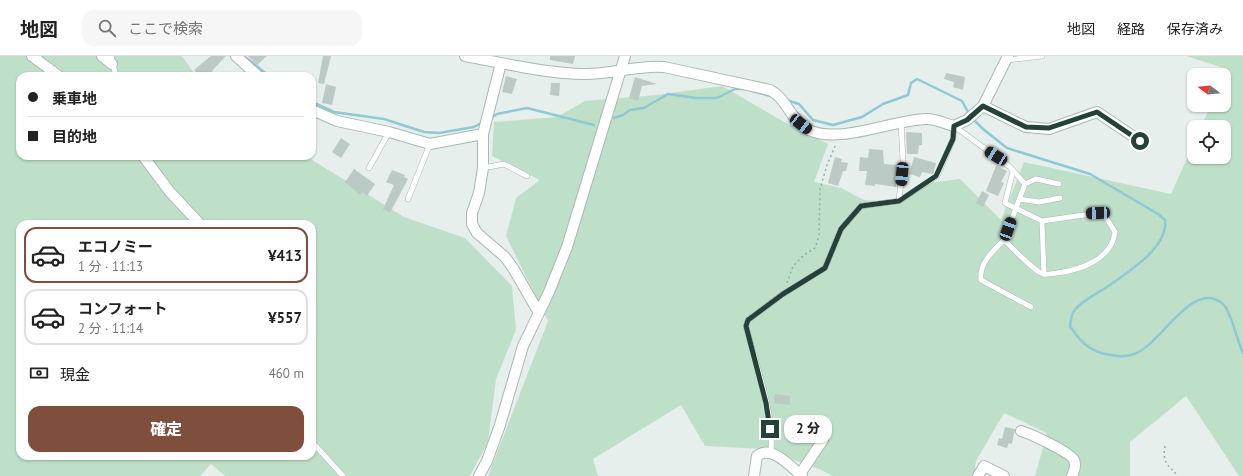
<!DOCTYPE html>
<html lang="ja">
<head>
<meta charset="utf-8">
<style>
	body { margin:0; font-family:"PT Sans","Noto Sans JP",sans-serif; background:#f6f6f6; color:#222; height:100vh; display:flex; flex-direction:column; font-size:15px; white-space:nowrap }
	* { box-sizing:border-box; margin:0 }
	p { font-size:13px; color:#767676 }
	.icon { flex:none; width:22px; height:22px; fill:none; stroke:currentColor; stroke-width:2; stroke-linecap:round; stroke-linejoin:round }
	.map { position:relative; flex:1; overflow:hidden }
	.sheet { position:absolute; left:16px; top:164px; width:300px; height:240px; display:flex; flex-direction:column; background:#fff; border-radius:12px; box-shadow:0 1px 3px #0004 }
	.sheet>* { flex:none }
	.top-card { position:absolute; left:16px; top:16px; width:300px; height:88px; border-radius:12px; box-shadow:0 1px 3px #0004; display:grid; align-content:center; height:88px; padding:0 12px; background:#fff }
	.needle { width:26px; rotate:286deg }
	.controls { position:absolute; left:1187px; top:12px; display:grid; gap:8px }
	.controls a { display:grid; place-items:center; width:44px; height:44px; border-radius:8px; background:#fff; box-shadow:0 1px 3px #0004; font-size:20px }
	.end { position:absolute; width:18px; height:18px; margin:-9px; border:5px solid #24423a; background:#fff; box-shadow:0 0 0 2px #fff }
	.from { border-radius:50% }
	.bubble { position:absolute; height:28px; border-radius:12px; background:#fff; box-shadow:0 1px 3px #0004; font-size:13px; font-weight:800; line-height:28px; text-align:center }
	.car { position:absolute; width:12px; height:24px; margin:-12px -6px; border-radius:5px; box-shadow:0 0 3px 1px #0007; background:linear-gradient(#222 24%,#8ab4d8 0 40%,#222 0 76%,#8ab4d8 0 86%,#222 0) }
	.top-card b { display:flex; align-items:center; gap:14px; height:38px; font-size:15px }
	.top-card b+b { border-top:1px solid #e0e0e0 }
	.top-card i { width:10px; height:10px; background:#222 }
	ul { padding:7px 0 0; list-style:none }
	li { display:flex; align-items:center; gap:12px; height:56px; margin:0 8px 6px; padding:0 4px; border:2px solid #e0e0e0; border-radius:12px }
	li div { flex:1 }
	li b { display:block; font-size:15px }
	li em { font-style:normal; font-weight:800 }
	li.active { border-color:#804e3d }
	li>.icon { width:36px; height:36px; stroke-width:1.5 }
	.pay { display:flex; align-items:center; gap:10px; height:44px; padding:0 12px; font-size:15px }
	.pay p { margin-inline-start:auto }
	.cta { display:flex; gap:8px; margin-top:auto; padding:8px 12px }
	.cta a { flex:1; height:46px; border-radius:12px; background:#804e3d; color:#fff; font-size:16px; font-weight:800; line-height:46px; text-align:center }
	header { display:flex; align-items:center; gap:24px; box-sizing:border-box; height:56px; padding:0 20px; background:#fff; border-bottom:1px solid #e0e0e0 }
	header strong { font-size:19px }
	nav { display:flex; gap:22px; margin-inline-start:auto; font-size:14px }
	.search { width:280px; height:36px; background:#f6f6f6; display:flex; align-items:center; gap:10px; box-sizing:border-box; padding:0 14px; border-radius:12px; color:#767676; font-size:15px }
	.map>svg:first-child { display:block }
</style>
</head>
<body>
<header>
<strong>地図</strong>
<div class="search"><svg class="icon" aria-label="search" viewBox="0 0 24 24"><circle cx="10" cy="10" r="6"/><path d="M15 15l6 6"/></svg>ここで検索</div>
<nav><a>地図</a><a>経路</a><a>保存済み</a></nav>
</header>
<div class="map">
<svg width="1243" height="420" viewBox="0 0 1243 420">
	<rect width="100%" height="100%" fill="#e6efeb"/>
	<path fill="#bfe0c8" fill-rule="evenodd" d="M0,0H182L196,20H20V100H306L404,161L465,182L512,230L516,274L496,323L488,386L470,420H225L211,408L200,420H0ZM20,168H312V400H20Z
		M1186,0H1243V420H1239L1186,340L1130,386V420H1035L1047,377L1004,357L976,405L974,420H833L819,413L763,393L705,390L681,349L593,403L598,420H488L548,265L506,180L516,142L540,124L492,100L494,66L557,61L585,45L656,39L722,30L786,67L828,88L814,126L841,132L864,144L899,147L928,127L960,123L1001,164L1024,106L1171,138L1194,87V101H1224V71H1201L1211,49H1224V19L1227,13Z"/>
	<g fill="none" stroke-linecap="round" stroke-linejoin="round">
		<path stroke="#8ec9d4" stroke-width="2.5" d="M245,1L269,20
			M752,35L774,41
			M786,44L799,48L813,64L833,69L862,61L883,48L908,39L911,27L917,23L962,45L969,58
			M312,46L334,56L384,63L424,76L439,77L474,71L483,66
			M491,62L497,58L527,52L594,69
			M614,62L623,59L630,54L644,52L668,38L696,42H717L735,33H745
			M972,62L983,73L1007,92L1090,118L1158,158L1165,164C1169,192 1124,219 1104,233C1094,239 1080,246 1074,255C1071,259 1071,265 1070,270C1079,284 1088,294 1105,298C1116,300 1123,302 1134,298C1160,290 1192,223 1222,247C1230,252 1238,287 1243,297"/>
	</g>
	<path fill="#bbcac4" d="M211,0H226L212,15L215,20H199L194,14Z
		M248,0H267L257,9Z
		M323,0H331L324,28L318,27Z
		M550,0H575L573,8L550,4Z
		M946,17L965,21L963,34L953,31L954,26L944,23Z
		M506,20L517,23L512,38L502,36Z
		M635,21L657,28L642,30L638,45L629,42Z
		M551,27H560L559,40L550,39Z
		M326,28L336,31L332,49L322,47Z
		M906,76L922,77V89H919L918,98H907Z
		M341,82L350,88L341,102L332,96Z
		M869,93L883,94L884,108L898,109L896,131L875,128V130L865,129L867,115H859L860,101L868,102Z
		M835,101L842,103L841,106L848,107L846,115H843L838,130L828,127Z
		M914,101L936,107L933,118L922,116L920,121L909,118Z
		M996,110L1007,115L1001,126L1004,127L998,140L986,135Z
		M354,113L375,128L367,140L362,136L360,139L345,126Z
		M392,114L405,119L404,121L408,123L390,157L383,153L394,129L386,126Z
		M982,135L989,139L983,151L976,147Z
		M775,338L790,340V349L774,347Z
		M1005,371L1015,373L1012,388L1009,387L1007,392L997,389L999,382L1002,383Z"/>
	<g fill="none" stroke-linecap="round" stroke-linejoin="round">
		<g stroke="#a8b8b2" stroke-width="6">
			<path id="service" d="M111,0L116,20
				M1006,4L1042,0
				M954,70L1010,111L1025,128C1018,147 1011,165 1004,184C1013,192 1034,216 1044,218C1048,219 1053,217 1057,217C1081,214 1112,203 1115,176L1107,163L1098,157L1042,165L1005,147L1013,115
				M369,112L389,76
				M483,112L504,108L527,120
				M1025,128L1036,123L1059,128
				M408,143L430,88
				M1019,143L1039,146L1060,142
				M899,145L903,105L901,66
				M1042,165L1044,218
				M1004,184C993,195 979,207 981,224L1031,251
				M312,386L343,420
				M771,396C774,354 756,311 746,270L748,264L783,238L825,212L841,173L861,150L899,145L937,120L953,83L954,70"/>
		</g>
		<g stroke="#a8b8b2" stroke-width="12">
			<path id="minor" d="M32,0L59,20
				M102,0L112,8
				M236,0L258,20
				M465,0C503,7 543,17 582,18C610,19 636,9 664,11L770,34C787,43 790,63 807,73C837,90 894,63 927,63C936,63 946,68 954,70L967,64L983,50L1008,0
				M501,7L483,78V112L479,137L472,157V168L477,177L505,201L513,212L539,257
				M983,50L1026,71L1049,73L1097,56L1140,85
				M312,54L337,65L389,76L430,88L483,78
				M143,100L170,136L200,168
				M1021,375C1031,378 1070,396 1074,404C1076,409 1074,416 1072,420
				M800,418L823,384
				M479,420L487,405L500,369L523,290L549,236L567,191L625,0
				M754,420L757,400C771,388 791,411 802,420
				M978,420L984,410L1004,420"/>
		</g>
		<path stroke="#86b3a5" stroke-width="1.5" stroke-dasharray="2 3" stroke-linecap="butt" d="M787,227L793,210L804,199L815,192L819,180L820,133L827,109L836,88
			M1165,390C1162,407 1168,409 1178,420"/>
		<use href="#service" stroke="#fff" stroke-width="5"/>
		<use href="#minor" stroke="#fff" stroke-width="10"/>
	</g>
	<g fill="none" stroke-linecap="round" stroke-linejoin="round">
		<path stroke="#24423a" stroke-width="5" d="M770,373L766,347L746,270L748,264L783,238L825,212L841,173L861,150L899,145L936,120L953,83L954,70L967,64L983,50L1026,71L1049,72L1097,56L1140,85"/>
	</g>
</svg>
<div class="controls">
<a><svg class="needle" viewBox="-14 -14 28 28"><path d="M0-13l5 13h-10z" fill="#e53935"/><path d="M0 13l5-13h-10z" fill="#767676"/></svg></a>
<a><svg class="icon" aria-label="locate" viewBox="0 0 24 24"><circle cx="12" cy="12" r="6"/><path d="M12 2v4M12 18v4M2 12h4M18 12h4"/></svg></a>
</div>
<i class="end from" style="left:1140px;top:85px"></i>
<i class="end" style="left:770px;top:373px"></i>
<div class="bubble" style="left:784px;top:359px;width:48px">2 分</div>
<i class="car" style="left:801px;top:68px;rotate:128deg"></i>
<i class="car" style="left:996px;top:100px;rotate:302deg"></i>
<i class="car" style="left:902px;top:118px;rotate:185deg"></i>
<i class="car" style="left:1098px;top:157px;rotate:268deg"></i>
<i class="car" style="left:1008px;top:173px;rotate:20deg"></i>
<div class="top-card">
<b><i class="from"></i>乗車地</b>
<b><i></i>目的地</b>
</div>
<section class="sheet">
<ul>
<li class="active"><svg class="icon" aria-label="car" viewBox="0 0 24 24"><path d="M5 17H2v-5l4-1 3-4h7l3 4 3 1v5h-3M9 17h6M6 11h13"/><circle cx="7" cy="17" r="2"/><circle cx="17" cy="17" r="2"/></svg><div><b>エコノミー</b><p>1 分 · 11:13</p></div><em>¥413</em></li>
<li><svg class="icon" aria-label="car" viewBox="0 0 24 24"><path d="M5 17H2v-5l4-1 3-4h7l3 4 3 1v5h-3M9 17h6M6 11h13"/><circle cx="7" cy="17" r="2"/><circle cx="17" cy="17" r="2"/></svg><div><b>コンフォート</b><p>2 分 · 11:14</p></div><em>¥557</em></li>
</ul>
<div class="pay"><svg class="icon" aria-label="cash" viewBox="0 0 24 24"><path d="M3 7h18v10H3z"/><circle cx="12" cy="12" r="2"/></svg>現金<p>460 m</p></div>
<div class="cta"><a>確定</a></div>
</section>
</div>
</body>
</html>
